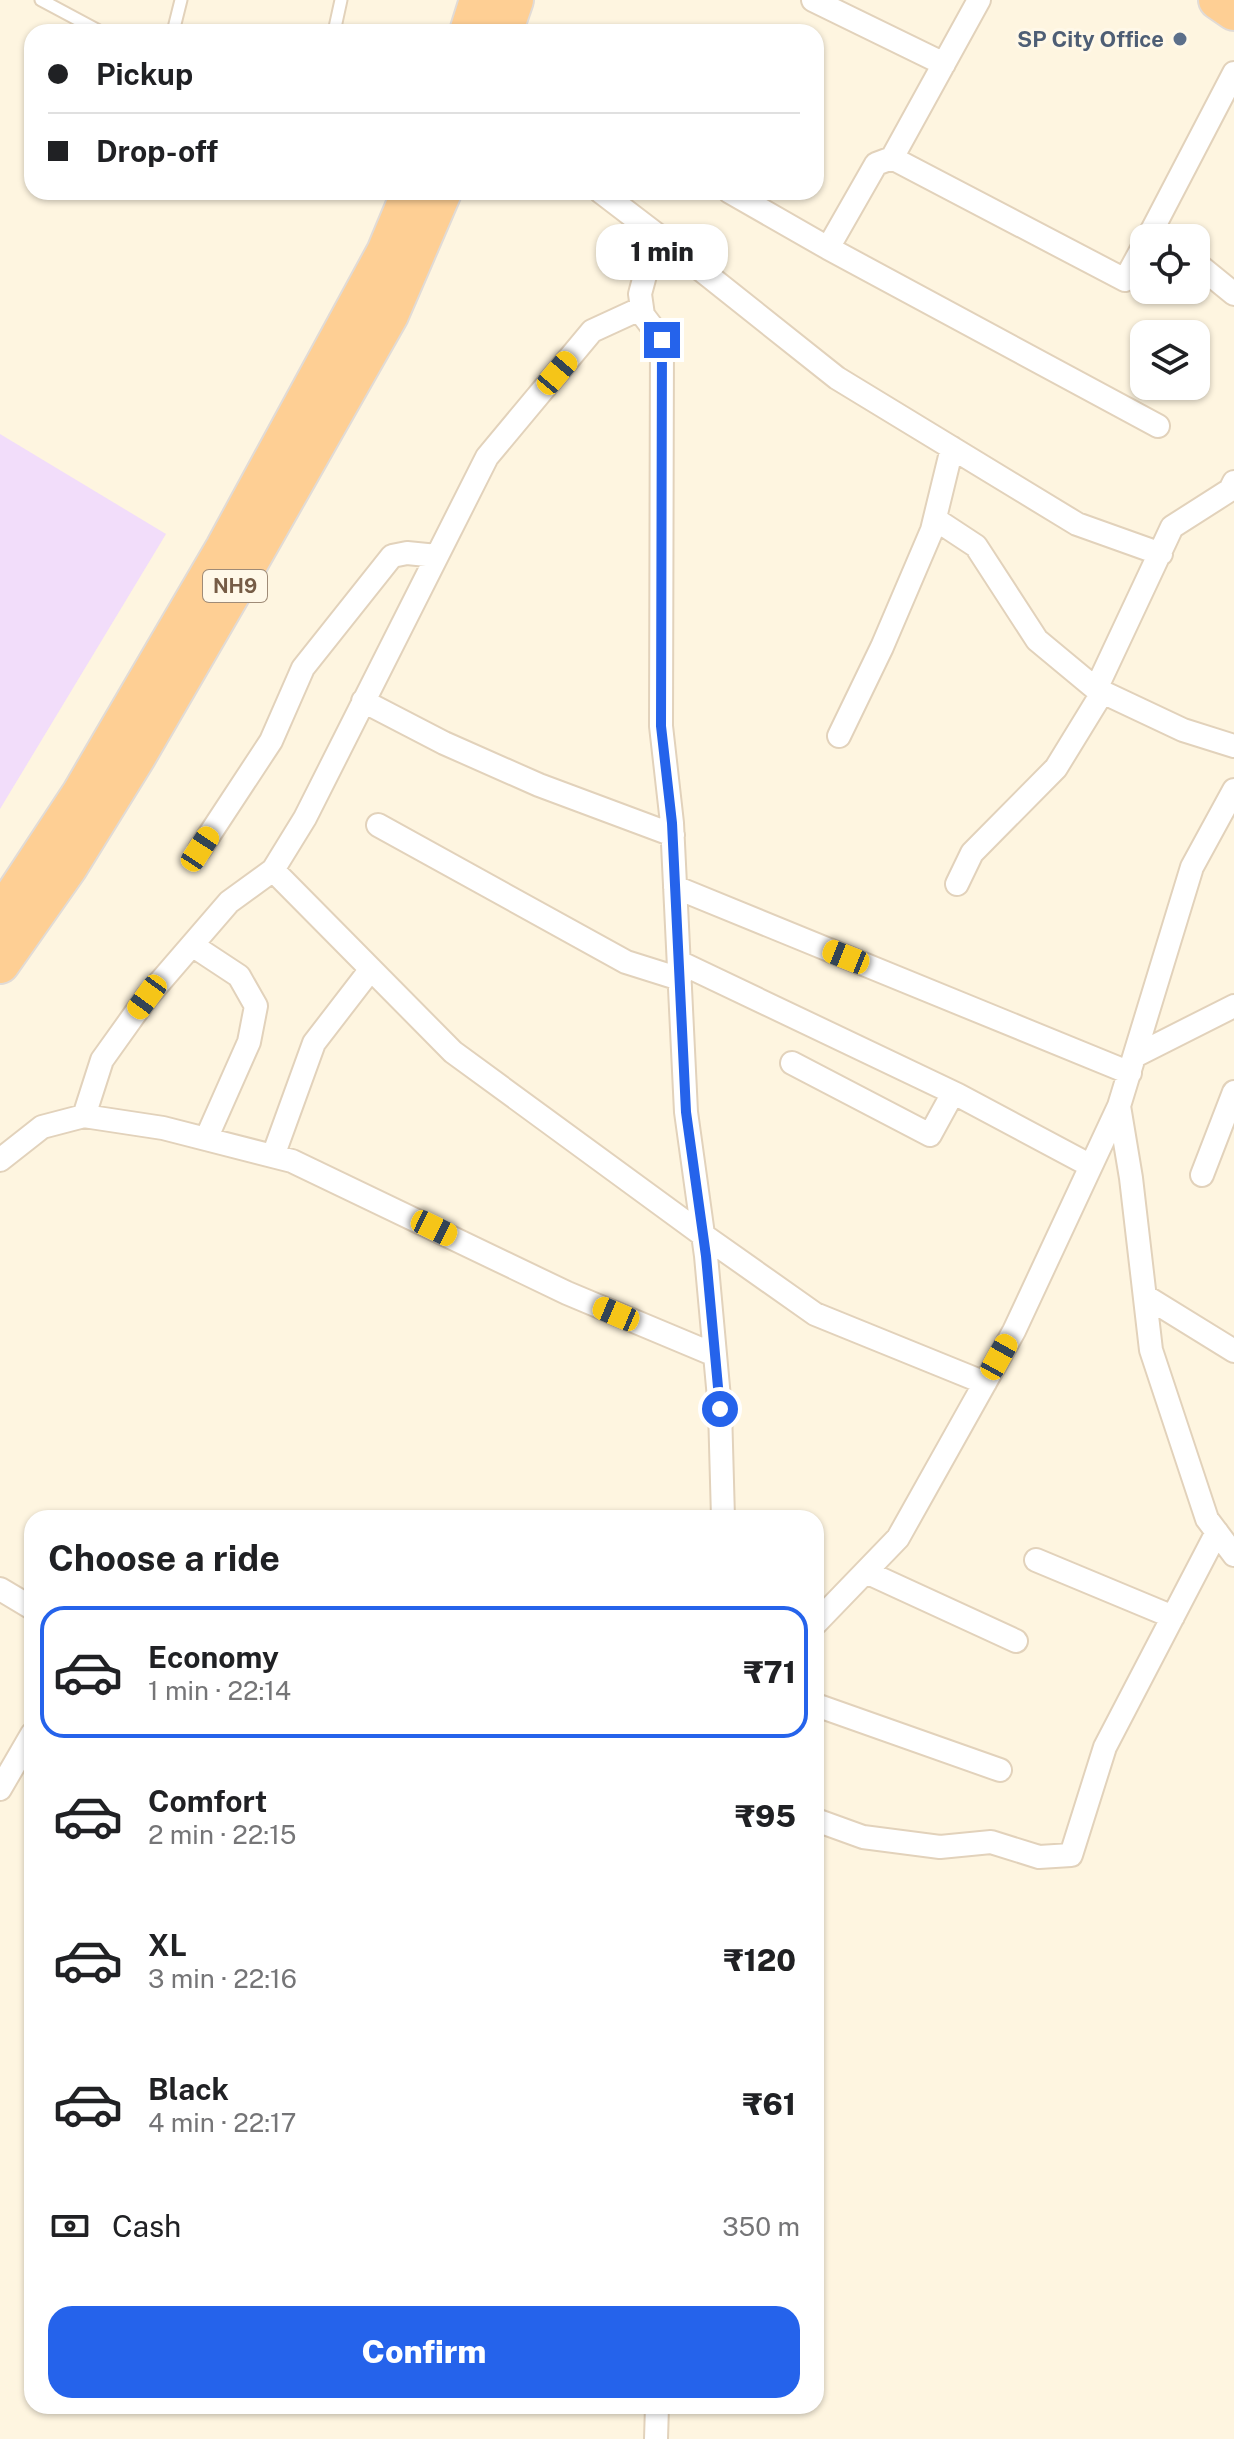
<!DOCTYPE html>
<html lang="en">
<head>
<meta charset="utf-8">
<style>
	body { margin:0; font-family:"Public Sans",sans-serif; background:#f2f2f2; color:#202124; height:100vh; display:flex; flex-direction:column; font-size:30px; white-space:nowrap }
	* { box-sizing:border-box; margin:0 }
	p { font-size:26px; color:#757577 }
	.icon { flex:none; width:44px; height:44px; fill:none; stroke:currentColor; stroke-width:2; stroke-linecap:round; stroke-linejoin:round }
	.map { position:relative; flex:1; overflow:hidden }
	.drawer { position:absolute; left:24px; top:1510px; width:800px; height:904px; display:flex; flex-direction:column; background:#fff; border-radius:24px; box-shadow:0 2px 6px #0004 }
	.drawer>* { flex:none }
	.top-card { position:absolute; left:24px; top:24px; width:800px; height:176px; border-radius:24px; box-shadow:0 2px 6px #0004; display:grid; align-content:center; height:176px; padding:0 24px; background:#fff }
	.fabs { position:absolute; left:1130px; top:224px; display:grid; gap:16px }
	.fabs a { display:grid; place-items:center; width:80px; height:80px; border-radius:16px; background:#fff; box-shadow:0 2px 6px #0004; font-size:40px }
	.end { position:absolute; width:36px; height:36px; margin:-18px; border:10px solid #2563eb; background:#fff; box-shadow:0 0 0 4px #fff }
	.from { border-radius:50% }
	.bubble { position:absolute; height:56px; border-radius:24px; background:#fff; box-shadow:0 2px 6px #0004; font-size:26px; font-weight:800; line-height:56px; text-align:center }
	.car { position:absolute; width:24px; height:48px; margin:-24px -12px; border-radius:10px; box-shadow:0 0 6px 2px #0007; background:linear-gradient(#f5c518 24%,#345 0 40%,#f5c518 0 76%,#345 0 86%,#f5c518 0) }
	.top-card b { display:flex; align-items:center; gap:28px; height:76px; font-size:30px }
	.top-card b+b { border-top:2px solid #e0e0e0 }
	.top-card i { width:20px; height:20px; background:#202124 }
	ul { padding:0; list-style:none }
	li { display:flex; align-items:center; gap:24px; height:132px; margin:0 16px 12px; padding:0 8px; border:4px solid transparent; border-radius:24px }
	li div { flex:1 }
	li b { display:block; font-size:30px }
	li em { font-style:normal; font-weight:800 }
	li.selected { border-color:#2563eb }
	li>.icon { width:72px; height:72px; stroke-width:1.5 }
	h2 { padding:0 24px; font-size:36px; line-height:96px }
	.pay { display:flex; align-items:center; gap:20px; height:88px; padding:0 24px; font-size:30px }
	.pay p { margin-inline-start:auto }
	.cta { display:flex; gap:16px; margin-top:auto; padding:16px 24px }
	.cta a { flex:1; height:92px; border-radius:24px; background:#2563eb; color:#fff; font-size:32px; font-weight:800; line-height:92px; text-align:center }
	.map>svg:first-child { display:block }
</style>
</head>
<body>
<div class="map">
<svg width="1234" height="2439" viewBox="0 0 1234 2439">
	<rect width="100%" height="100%" fill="#fef5e0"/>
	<path fill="#f2ddfa" d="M0,434L166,534L0,809Z"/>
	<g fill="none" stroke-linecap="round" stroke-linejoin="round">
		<g stroke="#e2d2bb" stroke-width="15">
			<path id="service" d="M41,0L101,32
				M173,32L181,0
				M334,32L341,0"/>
		</g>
		<g stroke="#e2d2bb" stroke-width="26">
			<path id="minor" d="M813,0L944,64
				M892,158L1125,280L1144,245
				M601,192L656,234L640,294L643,315L662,340L661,726L672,823L686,1112L706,1256L720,1409L723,1518
				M730,192L828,248L1158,426
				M656,234L837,378L1077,524L1161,554
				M1148,238L1234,73
				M828,248L876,164L892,158L979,0
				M1196,263L1234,294
				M935,519L976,546L1037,640L1096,689L1183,730L1234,746
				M1096,689L1172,527L1230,490L1234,482
				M363,701L444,743L539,785L673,835
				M839,736L882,647L932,530L952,448
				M378,825L626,962L680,979
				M200,849L271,741L303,668L392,556L407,553L437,556
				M273,870L453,1052L703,1235L815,1314L985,1383
				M957,884L972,853L1056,768L1102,693
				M675,887L1130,1073
				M192,945L239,976L256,1006L249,1042L206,1139
				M679,962L958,1095L1091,1166
				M1135,1056L1234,1006
				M792,1063L930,1135L953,1093
				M1119,1106L1131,1178L1151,1350L1207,1519L1234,1555
				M84,1116L102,1060L147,997L229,902L273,870L305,818L487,457L592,331L642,308
				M273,1156L314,1043L371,969
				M0,1160L42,1127L84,1116L163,1128L292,1161L567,1293L715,1355
				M1202,1175L1234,1092
				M1145,1296L1234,1351
				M1036,1560L1173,1617
				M866,1572L1016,1641
				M0,1589L32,1608
				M816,1623L898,1538L1014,1331L1119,1106L1192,867L1234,790
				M816,1705L1000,1770
				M0,1789L32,1734
				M816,1820L863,1837L940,1847L991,1842L1039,1857L1071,1855L1105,1747L1217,1532
				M656,2439L657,2406"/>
		</g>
		<g stroke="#e1dbd6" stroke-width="42">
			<path id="trunk" d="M1218,0L1234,11
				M469,32L479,0
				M503,32L514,0
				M0,917L81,794L225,548L386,252L411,192
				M0,964L68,867L136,757L249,562L389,315L442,192"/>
		</g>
		<use href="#service" stroke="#fff" stroke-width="11"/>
		<use href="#minor" stroke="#fff" stroke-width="22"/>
		<use href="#trunk" stroke="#fecf94" stroke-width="38"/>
	</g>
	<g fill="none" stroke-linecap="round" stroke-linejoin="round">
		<path stroke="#2563eb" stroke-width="10" d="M662,340L661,726L672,823L686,1112L706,1256L720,1409"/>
	</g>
	<circle fill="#5c6f8a" stroke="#fff8e8" stroke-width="3" cx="1180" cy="39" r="8"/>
	<g text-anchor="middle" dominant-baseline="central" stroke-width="6" stroke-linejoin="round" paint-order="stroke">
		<rect fill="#fff8e8" stroke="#9f8b77" stroke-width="2" x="203" y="570" width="64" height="32" rx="6"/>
		<g font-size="20" font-weight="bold" fill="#765c46">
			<text x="235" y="586">NH9</text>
		</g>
		<g font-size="22" font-weight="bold" fill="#4e5e75" stroke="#fff8e8" text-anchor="end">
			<text x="1164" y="39">SP City Office</text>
		</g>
	</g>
</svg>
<div class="fabs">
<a><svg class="icon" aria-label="locate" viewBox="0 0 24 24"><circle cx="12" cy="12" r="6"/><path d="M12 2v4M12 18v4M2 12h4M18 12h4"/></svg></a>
<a><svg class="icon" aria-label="layers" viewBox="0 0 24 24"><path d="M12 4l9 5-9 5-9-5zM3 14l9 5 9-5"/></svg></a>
</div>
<i class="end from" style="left:720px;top:1409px"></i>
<i class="end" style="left:662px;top:340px"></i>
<div class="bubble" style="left:596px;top:224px;width:132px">1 min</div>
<i class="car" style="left:557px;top:373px;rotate:40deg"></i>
<i class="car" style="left:200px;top:849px;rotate:33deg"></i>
<i class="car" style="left:846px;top:957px;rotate:292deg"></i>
<i class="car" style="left:147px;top:997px;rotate:216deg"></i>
<i class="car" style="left:434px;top:1228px;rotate:116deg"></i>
<i class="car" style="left:616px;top:1314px;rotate:293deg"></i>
<i class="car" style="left:999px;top:1357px;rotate:29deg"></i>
<div class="top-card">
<b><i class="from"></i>Pickup</b>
<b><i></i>Drop-off</b>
</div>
<section class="drawer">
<h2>Choose a ride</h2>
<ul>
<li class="selected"><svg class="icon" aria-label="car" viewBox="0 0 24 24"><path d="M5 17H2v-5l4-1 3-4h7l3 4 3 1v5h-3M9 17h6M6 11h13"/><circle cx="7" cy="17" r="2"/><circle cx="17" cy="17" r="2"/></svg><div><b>Economy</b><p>1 min · 22:14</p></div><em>₹71</em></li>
<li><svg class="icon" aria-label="car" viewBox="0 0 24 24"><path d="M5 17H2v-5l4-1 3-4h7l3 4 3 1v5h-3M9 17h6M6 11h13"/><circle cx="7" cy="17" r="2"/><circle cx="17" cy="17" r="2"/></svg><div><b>Comfort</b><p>2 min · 22:15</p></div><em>₹95</em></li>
<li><svg class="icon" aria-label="car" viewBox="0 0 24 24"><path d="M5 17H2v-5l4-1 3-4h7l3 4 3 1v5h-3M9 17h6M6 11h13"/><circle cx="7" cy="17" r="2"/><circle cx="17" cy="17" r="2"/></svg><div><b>XL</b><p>3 min · 22:16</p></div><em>₹120</em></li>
<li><svg class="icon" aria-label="car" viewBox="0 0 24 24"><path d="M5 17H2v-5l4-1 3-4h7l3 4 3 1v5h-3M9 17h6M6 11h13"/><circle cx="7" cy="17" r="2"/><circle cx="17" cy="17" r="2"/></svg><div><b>Black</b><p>4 min · 22:17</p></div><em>₹61</em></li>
</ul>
<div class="pay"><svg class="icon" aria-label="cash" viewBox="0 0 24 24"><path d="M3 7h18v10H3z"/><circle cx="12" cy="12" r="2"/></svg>Cash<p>350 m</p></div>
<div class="cta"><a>Confirm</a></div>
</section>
</div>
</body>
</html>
